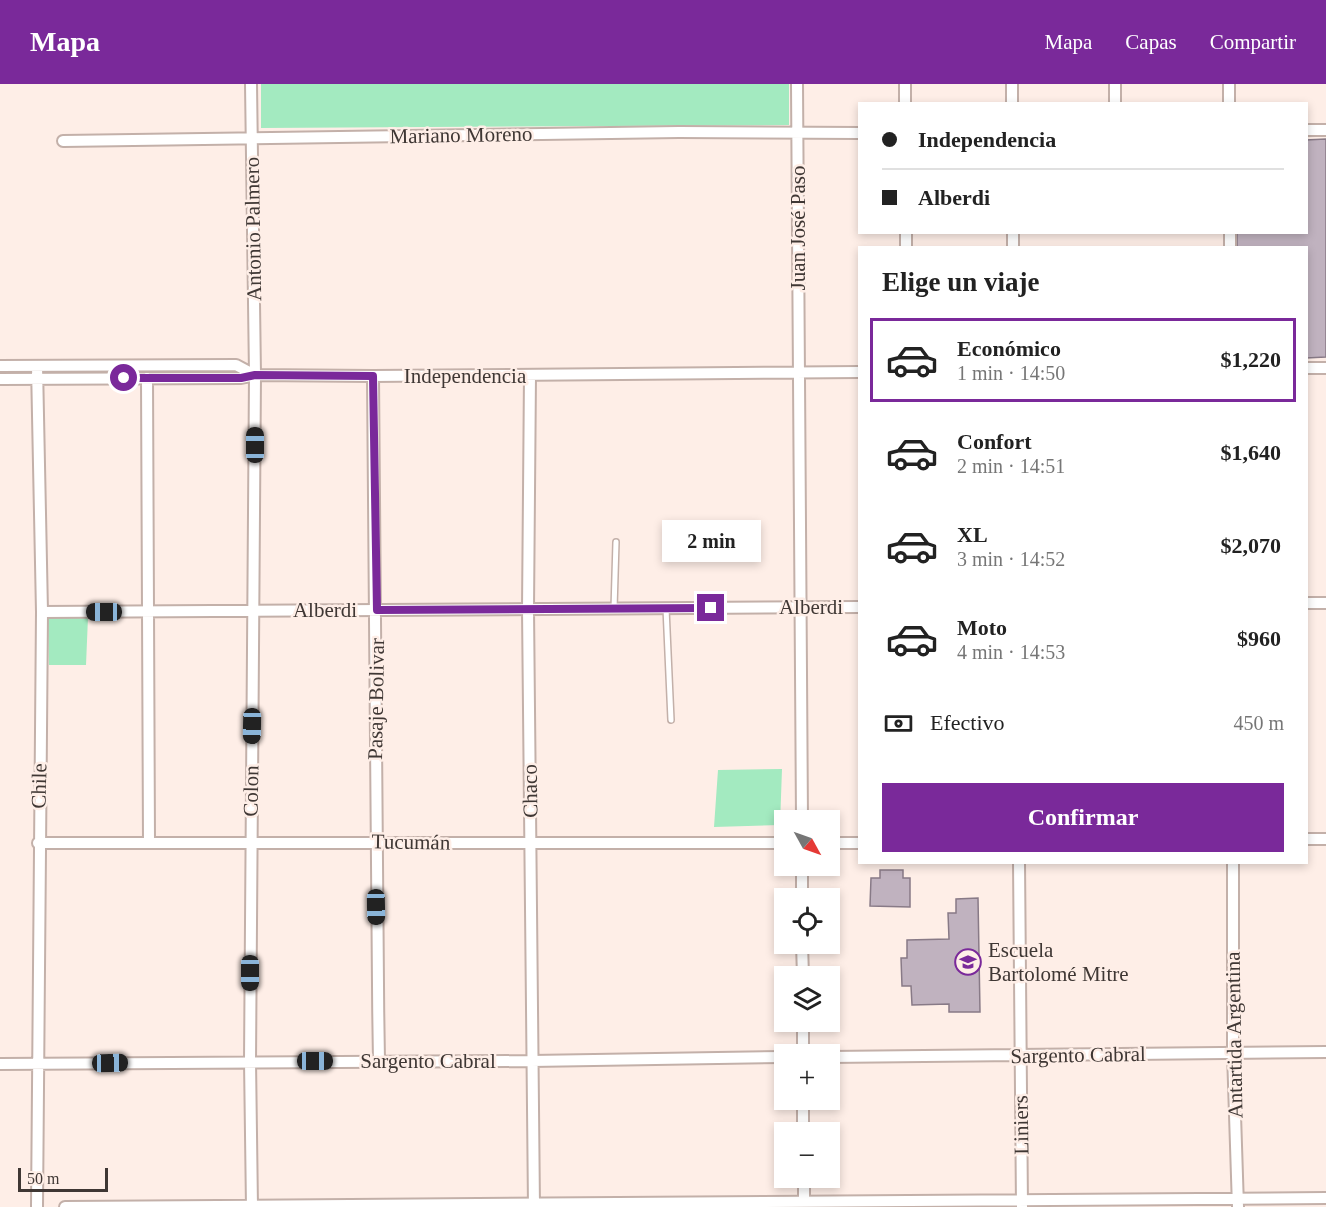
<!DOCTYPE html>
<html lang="es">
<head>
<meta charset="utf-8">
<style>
	body { margin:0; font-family:Georgia,serif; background:#f2f2f2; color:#222; height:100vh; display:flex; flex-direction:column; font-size:22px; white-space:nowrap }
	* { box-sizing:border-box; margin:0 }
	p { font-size:20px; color:#767676 }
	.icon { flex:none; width:33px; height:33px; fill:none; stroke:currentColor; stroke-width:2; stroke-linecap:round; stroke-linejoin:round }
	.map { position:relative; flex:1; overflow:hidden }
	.side { position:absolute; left:858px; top:162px; width:450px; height:618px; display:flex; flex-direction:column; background:#fff; border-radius:0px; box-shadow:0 3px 9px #0003 }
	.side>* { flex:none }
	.banner { position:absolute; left:858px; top:18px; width:450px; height:132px; border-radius:0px; box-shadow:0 3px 9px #0003; display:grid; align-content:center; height:132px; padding:0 24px; background:#fff }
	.needle { width:39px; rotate:130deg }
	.tools { position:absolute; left:774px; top:726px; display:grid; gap:12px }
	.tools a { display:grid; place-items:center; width:66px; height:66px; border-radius:0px; background:#fff; box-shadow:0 3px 9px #0003; font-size:30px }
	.scale { position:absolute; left:18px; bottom:15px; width:90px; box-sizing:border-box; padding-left:6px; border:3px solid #3f3734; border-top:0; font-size:16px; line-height:21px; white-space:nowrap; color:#3f3734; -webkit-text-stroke:4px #feeee7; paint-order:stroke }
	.end { position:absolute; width:27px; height:27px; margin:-14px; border:8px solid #7a299a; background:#fff; box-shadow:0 0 0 3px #fff }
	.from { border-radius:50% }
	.bubble { position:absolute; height:42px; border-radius:0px; background:#fff; box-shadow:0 3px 9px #0003; font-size:20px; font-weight:800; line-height:42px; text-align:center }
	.car { position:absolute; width:18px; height:36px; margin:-18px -9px; border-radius:8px; box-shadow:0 0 4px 2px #0007; background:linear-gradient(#222 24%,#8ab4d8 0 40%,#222 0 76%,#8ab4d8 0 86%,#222 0) }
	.banner b { display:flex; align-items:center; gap:21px; height:57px; font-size:22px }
	.banner b+b { border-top:2px solid #e0e0e0 }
	.banner i { width:15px; height:15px; background:#222 }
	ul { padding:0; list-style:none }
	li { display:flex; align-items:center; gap:18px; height:84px; margin:0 12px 9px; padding:0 12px; border:3px solid transparent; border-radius:0px }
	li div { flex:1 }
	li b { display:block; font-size:22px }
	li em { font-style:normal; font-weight:800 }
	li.current { border-color:#7a299a }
	li>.icon { width:54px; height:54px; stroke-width:1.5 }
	h2 { padding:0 24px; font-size:27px; line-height:72px }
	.pay { display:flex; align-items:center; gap:15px; height:66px; padding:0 24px; font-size:22px }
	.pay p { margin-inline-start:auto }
	.cta { display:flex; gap:12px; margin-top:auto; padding:12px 24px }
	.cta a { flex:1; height:69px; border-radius:0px; background:#7a299a; color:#fff; font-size:24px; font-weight:800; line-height:69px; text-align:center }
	header { display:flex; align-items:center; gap:36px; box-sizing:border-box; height:84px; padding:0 30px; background:#7a299a; color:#fff }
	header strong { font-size:28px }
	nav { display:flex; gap:33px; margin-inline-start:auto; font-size:21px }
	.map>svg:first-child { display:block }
</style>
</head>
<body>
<header>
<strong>Mapa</strong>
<nav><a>Mapa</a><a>Capas</a><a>Compartir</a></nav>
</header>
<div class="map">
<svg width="1326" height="1123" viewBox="0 0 1326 1123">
	<rect width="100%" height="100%" fill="#feeee7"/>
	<path fill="#a3eac0" d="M261,0H789V41L261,44Z
		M235,284L243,290L0,292V286Z
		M88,533L86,581H49L48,534Z
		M782,685L780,741L714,743L718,686Z"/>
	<path fill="#c0b2bf" stroke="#887a87" stroke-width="1.5" d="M1326,55V273L1306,274V164H1237V148H1306V56Z
		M880,786H903V794H910V823L870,822L871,794H880Z
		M978,814L980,928H949V920L912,921L911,902H902L901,874H907V856L949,855L948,829H956V815Z"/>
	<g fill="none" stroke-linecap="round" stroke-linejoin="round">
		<g stroke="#c3b0a9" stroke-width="8">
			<path id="service" d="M666,524L671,636
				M614,525L616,458"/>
		</g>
		<g stroke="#c3b0a9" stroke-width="14">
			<path id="minor" d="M251,0L255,291L250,977L252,1123
				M797,0L802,736
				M905,0V20
				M1012,0V20
				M1115,0V20
				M1229,0V20
				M1306,46H1326
				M63,57L679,48L860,49
				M906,148V164
				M1013,148V164
				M1230,148V164
				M0,282L236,281L255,291
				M37,282L42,528L37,1123
				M1306,284H1326
				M530,291L528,525L534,1123
				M373,292C377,521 375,749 379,977
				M147,294L149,758
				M0,295L241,294L255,291L373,292L860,288
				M1306,519H1326
				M42,528L860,523
				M1306,755H1326
				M38,759C287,757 536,761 784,759
				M830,759H860
				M1019,778L1022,1123
				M1233,778V969L1238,1123
				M802,782V814
				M802,860L803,892
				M803,938V970
				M830,973L1326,968
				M0,980L532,977L784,973
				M803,1016V1048
				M804,1094V1123
				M65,1123L1326,1114"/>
		</g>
		<use href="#service" stroke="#fff" stroke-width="5"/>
		<use href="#minor" stroke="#fff" stroke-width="10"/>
	</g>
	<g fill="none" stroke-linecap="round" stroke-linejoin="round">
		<path stroke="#7a299a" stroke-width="8" d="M124,294H241L255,291L373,292L377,526L711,524"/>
	</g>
	<defs>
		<g id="school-ring" transform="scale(1.35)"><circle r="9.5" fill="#feeee7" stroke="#7a299a" stroke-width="1.5"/><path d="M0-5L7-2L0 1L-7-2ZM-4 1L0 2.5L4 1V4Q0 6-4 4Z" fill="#7a299a"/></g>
	</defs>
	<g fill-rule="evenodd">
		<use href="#school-ring" x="968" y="878"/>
	</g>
	<g text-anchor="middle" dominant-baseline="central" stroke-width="5" stroke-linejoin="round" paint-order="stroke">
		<g font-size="21" fill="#3f3734" stroke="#feeee7">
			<text transform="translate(461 51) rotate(-1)">Mariano Moreno</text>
			<text transform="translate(798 144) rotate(-90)">Juan José Paso</text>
			<text transform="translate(253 145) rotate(-91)">Antonio Palmero</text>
			<text x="465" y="292">Independencia</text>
			<text x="811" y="523">Alberdi</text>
			<text x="325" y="526">Alberdi</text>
			<text transform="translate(376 615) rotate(-89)">Pasaje Bolivar</text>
			<text transform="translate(39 702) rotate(-89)">Chile</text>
			<text transform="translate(251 707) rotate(-89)">Colon</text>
			<text transform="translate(530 707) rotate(-91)">Chaco</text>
			<text transform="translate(411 758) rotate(1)">Tucumán</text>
			<text transform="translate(1234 951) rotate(-91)">Antartida Argentina</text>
			<text transform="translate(1078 971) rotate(-1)">Sargento Cabral</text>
			<text x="428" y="977">Sargento Cabral</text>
			<text transform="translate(1021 1041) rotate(-91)">Liniers</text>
		</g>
		<g font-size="21" fill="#3f3734" stroke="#feeee7" text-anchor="start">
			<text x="988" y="866">Escuela<tspan x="988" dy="24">Bartolomé Mitre</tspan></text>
		</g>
	</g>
</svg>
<div class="tools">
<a><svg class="needle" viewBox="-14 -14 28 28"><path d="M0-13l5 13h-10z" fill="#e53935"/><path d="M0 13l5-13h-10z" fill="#767676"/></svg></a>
<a><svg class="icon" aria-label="locate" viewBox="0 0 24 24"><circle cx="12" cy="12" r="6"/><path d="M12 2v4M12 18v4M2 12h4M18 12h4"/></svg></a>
<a><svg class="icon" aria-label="layers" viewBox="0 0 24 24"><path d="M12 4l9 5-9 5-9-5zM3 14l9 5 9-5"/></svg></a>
<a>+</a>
<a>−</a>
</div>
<div class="scale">50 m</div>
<i class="end from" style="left:124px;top:294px"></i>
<i class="end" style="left:711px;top:524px"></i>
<div class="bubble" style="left:662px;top:436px;width:99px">2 min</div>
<i class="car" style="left:255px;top:361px;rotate:0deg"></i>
<i class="car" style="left:104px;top:528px;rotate:270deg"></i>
<i class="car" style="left:252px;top:642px;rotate:181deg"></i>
<i class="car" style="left:376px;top:823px;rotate:179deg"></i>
<i class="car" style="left:250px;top:889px;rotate:180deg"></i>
<i class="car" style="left:315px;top:977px;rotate:90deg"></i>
<i class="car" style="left:110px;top:979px;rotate:89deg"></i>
<div class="banner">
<b><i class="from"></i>Independencia</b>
<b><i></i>Alberdi</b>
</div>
<section class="side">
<h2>Elige un viaje</h2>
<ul>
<li class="current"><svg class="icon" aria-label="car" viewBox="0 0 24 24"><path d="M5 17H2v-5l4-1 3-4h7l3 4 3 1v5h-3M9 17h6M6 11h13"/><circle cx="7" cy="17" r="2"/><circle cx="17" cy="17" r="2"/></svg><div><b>Económico</b><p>1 min · 14:50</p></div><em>$1,220</em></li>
<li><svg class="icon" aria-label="car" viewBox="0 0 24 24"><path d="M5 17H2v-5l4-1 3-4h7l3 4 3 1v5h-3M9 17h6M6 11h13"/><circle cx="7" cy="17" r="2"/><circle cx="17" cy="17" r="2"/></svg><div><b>Confort</b><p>2 min · 14:51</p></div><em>$1,640</em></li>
<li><svg class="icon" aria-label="car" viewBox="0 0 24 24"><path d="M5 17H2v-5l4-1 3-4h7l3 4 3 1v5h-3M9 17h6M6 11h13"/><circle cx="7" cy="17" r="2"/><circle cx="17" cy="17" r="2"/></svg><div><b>XL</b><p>3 min · 14:52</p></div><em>$2,070</em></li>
<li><svg class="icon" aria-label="car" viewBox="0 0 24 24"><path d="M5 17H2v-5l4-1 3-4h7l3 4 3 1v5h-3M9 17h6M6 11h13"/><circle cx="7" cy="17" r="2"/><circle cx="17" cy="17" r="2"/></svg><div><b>Moto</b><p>4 min · 14:53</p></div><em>$960</em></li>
</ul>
<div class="pay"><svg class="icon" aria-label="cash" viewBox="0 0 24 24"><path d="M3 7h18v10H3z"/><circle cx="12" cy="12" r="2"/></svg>Efectivo<p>450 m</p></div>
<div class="cta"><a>Confirmar</a></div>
</section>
</div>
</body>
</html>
